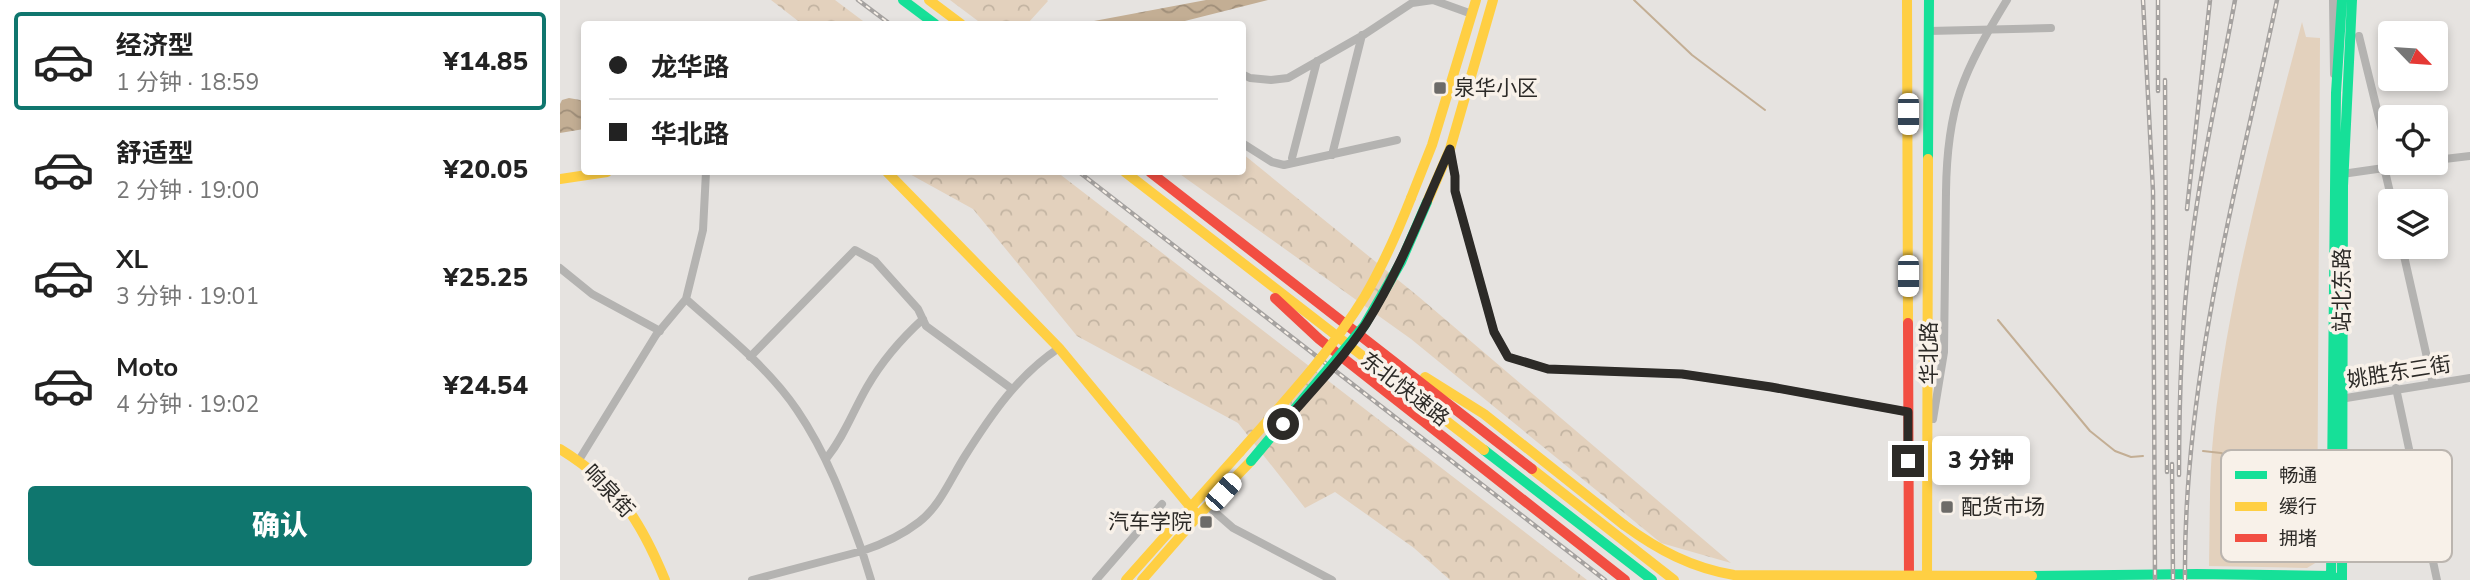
<!DOCTYPE html>
<html lang="zh">
<head>
<meta charset="utf-8">
<style>
	body { margin:0; font-family:"Nunito Sans","Noto Sans SC",sans-serif; background:#f2f2f2; color:#222; height:100vh; display:flex; flex-direction:column; font-size:26px; white-space:nowrap }
	* { box-sizing:border-box; margin:0 }
	p { font-size:23px; color:#767676 }
	.icon { flex:none; width:38px; height:38px; fill:none; stroke:currentColor; stroke-width:2; stroke-linecap:round; stroke-linejoin:round }
	.map { position:relative; flex:1; overflow:hidden }
	.side { display:flex; flex-direction:column; background:#fff; width:560px }
	.side>* { flex:none }
	.hud { position:absolute; left:21px; top:21px; width:665px; height:154px; border-radius:7px; box-shadow:0 4px 10px #0003; display:grid; align-content:center; height:154px; padding:0 28px; background:#fff }
	.needle { width:46px; rotate:115deg }
	.tools { position:absolute; left:1818px; top:21px; display:grid; gap:14px }
	.tools a { display:grid; place-items:center; width:70px; height:70px; border-radius:7px; background:#fff; box-shadow:0 4px 10px #0003; font-size:35px }
	.end { position:absolute; width:32px; height:32px; margin:-16px; border:9px solid #2c2a27; background:#fff; box-shadow:0 0 0 4px #fff }
	.from { border-radius:50% }
	.bubble { position:absolute; height:49px; border-radius:7px; background:#fff; box-shadow:0 4px 10px #0003; font-size:23px; font-weight:800; line-height:49px; text-align:center }
	.car { position:absolute; width:21px; height:42px; margin:-21px -10px; border-radius:9px; box-shadow:0 0 5px 2px #0007; background:linear-gradient(#fff 24%,#345 0 40%,#fff 0 76%,#345 0 86%,#fff 0) }
	.hud b { display:flex; align-items:center; gap:24px; height:66px; font-size:26px }
	.hud b+b { border-top:2px solid #e0e0e0 }
	.hud i { width:18px; height:18px; background:#222 }
	ul { padding:12px 0 0; list-style:none }
	li { display:flex; align-items:center; gap:21px; height:98px; margin:0 14px 10px; padding:0 14px; border:4px solid transparent; border-radius:7px }
	li div { flex:1 }
	li b { display:block; font-size:26px }
	li em { font-style:normal; font-weight:800 }
	li.selected { border-color:#0f766e }
	li>.icon { width:63px; height:63px; stroke-width:1.5 }
	.action { display:flex; gap:14px; margin-top:auto; padding:14px 28px }
	.action a { flex:1; height:80px; border-radius:7px; background:#0f766e; color:#fff; font-size:28px; font-weight:800; line-height:80px; text-align:center }
	main { display:flex; flex:1; min-height:0 }
	.map>svg:first-child { display:block }
</style>
</head>
<body>
<main>
<section class="side">
<ul>
<li class="selected"><svg class="icon" aria-label="car" viewBox="0 0 24 24"><path d="M5 17H2v-5l4-1 3-4h7l3 4 3 1v5h-3M9 17h6M6 11h13"/><circle cx="7" cy="17" r="2"/><circle cx="17" cy="17" r="2"/></svg><div><b>经济型</b><p>1 分钟 · 18:59</p></div><em>¥14.85</em></li>
<li><svg class="icon" aria-label="car" viewBox="0 0 24 24"><path d="M5 17H2v-5l4-1 3-4h7l3 4 3 1v5h-3M9 17h6M6 11h13"/><circle cx="7" cy="17" r="2"/><circle cx="17" cy="17" r="2"/></svg><div><b>舒适型</b><p>2 分钟 · 19:00</p></div><em>¥20.05</em></li>
<li><svg class="icon" aria-label="car" viewBox="0 0 24 24"><path d="M5 17H2v-5l4-1 3-4h7l3 4 3 1v5h-3M9 17h6M6 11h13"/><circle cx="7" cy="17" r="2"/><circle cx="17" cy="17" r="2"/></svg><div><b>XL</b><p>3 分钟 · 19:01</p></div><em>¥25.25</em></li>
<li><svg class="icon" aria-label="car" viewBox="0 0 24 24"><path d="M5 17H2v-5l4-1 3-4h7l3 4 3 1v5h-3M9 17h6M6 11h13"/><circle cx="7" cy="17" r="2"/><circle cx="17" cy="17" r="2"/></svg><div><b>Moto</b><p>4 分钟 · 19:02</p></div><em>¥24.54</em></li>
</ul>
<div class="action"><a>确认</a></div>
</section>
<div class="map">
<svg width="1910" height="580" viewBox="0 0 1910 580">
	<defs>
		<pattern id="forest-crowns" width="20" height="18" patternUnits="userSpaceOnUse" patternTransform="scale(1.75)"><rect width="20" height="18" fill="#e3d1bd"/><path d="M2 6a3 3 0 1 1 6 0M12 15a3 3 0 1 1 6 0" fill="none" stroke="#c3b4a2"/></pattern>
		<pattern id="water-waves" width="16" height="10" patternUnits="userSpaceOnUse" patternTransform="scale(1.75)"><rect width="16" height="10" fill="#c3ae94"/><path d="M0 5q4-4 8 0t8 0" fill="none" stroke="#9f8e79"/></pattern>
	</defs>
	<rect width="100%" height="100%" fill="#e6e3e0"/>
	<path fill="url(#forest-crowns)" d="M211,0H275L307,24H242Z
		M390,0H487L488,1L469,22L453,24H422Z
		M683,154L859,297L1171,563L1101,543L851,339L617,172H682Z
		M346,172H497L1027,580H890L854,548L775,492L745,508L678,423L517,336L413,209Z"/>
	<path fill="#e3d1bd" d="M1742,22L1746,37L1760,38L1757,562L1747,568L1649,566C1650,520 1649,473 1654,428C1669,290 1707,155 1742,22Z"/>
	<path fill="url(#water-waves)" d="M646,0H708L613,24H518Z
		M9,98L20,100L24,103V129L0,133V104L2,100Z"/>
	<g fill="none" stroke-linecap="round" stroke-linejoin="round">
		<path stroke="#c3ae94" stroke-width="2" d="M1074,0L1132,55L1205,110
			M1438,320L1530,431L1555,451L1571,457L1583,456
			M1643,451L1661,453L1693,469L1757,471"/>
		<path stroke="#b4b3b1" stroke-width="8" d="M1773,0L1774,74
			M1369,31L1491,28
			M1799,36L1831,167
			M682,74L690,78L711,80L728,78L805,34L852,3L873,0L912,14
			M682,143L712,162L724,165L837,140
			M890,149L895,176V191L934,332L948,357L988,369L1122,374L1211,387L1348,412
			M772,155L802,35
			M1876,160L1910,156
			M733,163L732,158L757,61
			M1824,167L1832,201
			M1782,174L1859,163
			M1842,247L1873,384
			M0,268L32,294L100,331
			M126,299C164,333 208,367 237,410C267,454 284,501 302,551C323,544 341,536 359,522C380,506 391,478 405,456C431,415 458,375 499,348
			M190,357L295,250L315,261L358,309L366,326L452,389
			M1836,388L1877,580
			M1780,399L1910,378
			M1373,419L1384,352L1386,192
			M266,459C285,435 292,413 307,387C322,361 341,339 363,319
			M19,460L96,335L126,299L143,230L146,172
			M649,507L673,528L772,580
			M192,580L302,551L311,580
			M536,580L602,504"/>
		<path stroke="#16e098" stroke-width="10" d="M343,0L375,24
			M1368,159L1369,0
			M924,450L1092,580
			M1472,576L1637,574L1771,576L1781,580
			M1771,580L1776,93L1782,0
			M1782,580L1783,186L1792,0"/>
		<path stroke="#ffcf43" stroke-width="10" d="M369,0L401,24
			M1347,0L1348,323
			M327,172L499,348L638,516
			M565,172L924,450
			M0,179L47,172
			M851,198L872,145L916,0
			M867,202L890,149L933,0
			M865,377L924,414L1064,525
			M0,449C57,484 80,519 105,580
			M972,469L1114,580
			M566,580L680,452
			M582,580L638,516L691,461
			M1367,580L1368,159"/>
		<path stroke="#f24e42" stroke-width="10" d="M590,172L972,469
			M715,298L759,339L1065,580
			M1348,323L1349,580"/>
		<g stroke="#a5a2a0" stroke-width="4.5">
			<path id="rail" d="M298,0L330,24
				M1583,0L1593,191L1595,580
				M1598,0V91
				M1605,80L1607,472
				M519,172L1045,580
				M1627,209L1650,0
				M1612,464L1613,580
				M1619,475C1619,398 1621,323 1631,247C1641,164 1660,82 1675,0
				M1625,580C1623,382 1676,192 1717,0"/>
		</g>
		<use href="#rail" stroke="#f8f1e9" stroke-width="2" stroke-dasharray="5" stroke-linecap="butt"/>
		<path stroke="#b4b3b1" stroke-width="8" d="M1386,192C1387,106 1403,72 1447,0"/>
		<path stroke="#16e098" stroke-width="10" d="M691,461L804,326L841,262L867,202"/>
		<path stroke="#ffcf43" stroke-width="10" d="M680,452C724,402 770,353 805,296C823,265 838,231 851,198
			M1064,525C1098,550 1132,568 1174,575L1472,576"/>
	</g>
	<g fill="none" stroke-linecap="round" stroke-linejoin="round">
		<path stroke="#2c2a27" stroke-width="9" d="M723,424C751,392 782,360 806,324C841,269 863,208 890,149L895,176V191L934,332L948,357L988,369L1122,374L1211,387L1348,412V461"/>
	</g>
	<g fill="#6d6b68" stroke="#f8f1e9" stroke-width="2.5">
		<rect x="873" y="81" width="14" height="14" rx="3.5"/>
		<rect x="1380" y="500" width="14" height="14" rx="3.5"/>
		<rect x="639" y="515" width="14" height="14" rx="3.5"/>
	</g>
	<g text-anchor="middle" dominant-baseline="central" stroke-width="7" stroke-linejoin="round" paint-order="stroke">
		<g font-size="21" fill="#2c2a27" stroke="#f8f1e9" text-anchor="start">
			<text x="894" y="88">泉华小区</text>
			<text x="1401" y="507">配货市场</text>
			<text x="632" y="522" text-anchor="end">汽车学院</text>
		</g>
		<g font-size="21" fill="#2c2a27" stroke="#f8f1e9">
			<text transform="translate(1782 290) rotate(-90)">站北东路</text>
			<text transform="translate(1369 353) rotate(-90)">华北路</text>
			<text transform="translate(1839 372) rotate(-9)">姚胜东三街</text>
			<text transform="translate(845 389) rotate(38)">东北快速路</text>
			<text transform="translate(49 491) rotate(47)">响泉街</text>
		</g>
	</g>
	<rect x="1661" y="450" width="231" height="112" rx="10" fill="#f8f1e9" stroke="#bbb5af" stroke-width="2"/>
	<rect x="1675" y="471" width="32" height="8" fill="#16e098"/>
	<rect x="1675" y="502" width="32" height="9" fill="#ffcf43"/>
	<rect x="1675" y="534" width="32" height="8" fill="#f24e42"/>
	<g font-size="19" fill="#2c2a27">
		<text x="1719" y="482">畅通</text>
		<text x="1719" y="513">缓行</text>
		<text x="1719" y="545">拥堵</text>
	</g>
</svg>
<div class="tools">
<a><svg class="needle" viewBox="-14 -14 28 28"><path d="M0-13l5 13h-10z" fill="#e53935"/><path d="M0 13l5-13h-10z" fill="#767676"/></svg></a>
<a><svg class="icon" aria-label="locate" viewBox="0 0 24 24"><circle cx="12" cy="12" r="6"/><path d="M12 2v4M12 18v4M2 12h4M18 12h4"/></svg></a>
<a><svg class="icon" aria-label="layers" viewBox="0 0 24 24"><path d="M12 4l9 5-9 5-9-5zM3 14l9 5 9-5"/></svg></a>
</div>
<i class="end from" style="left:723px;top:424px"></i>
<i class="end" style="left:1348px;top:461px"></i>
<div class="bubble" style="left:1372px;top:436px;width:98px">3 分钟</div>
<i class="car" style="left:1348px;top:114px;rotate:180deg"></i>
<i class="car" style="left:1348px;top:276px;rotate:180deg"></i>
<i class="car" style="left:663px;top:492px;rotate:42deg"></i>
<div class="hud">
<b><i class="from"></i>龙华路</b>
<b><i></i>华北路</b>
</div>
</div>
</main>
</body>
</html>
